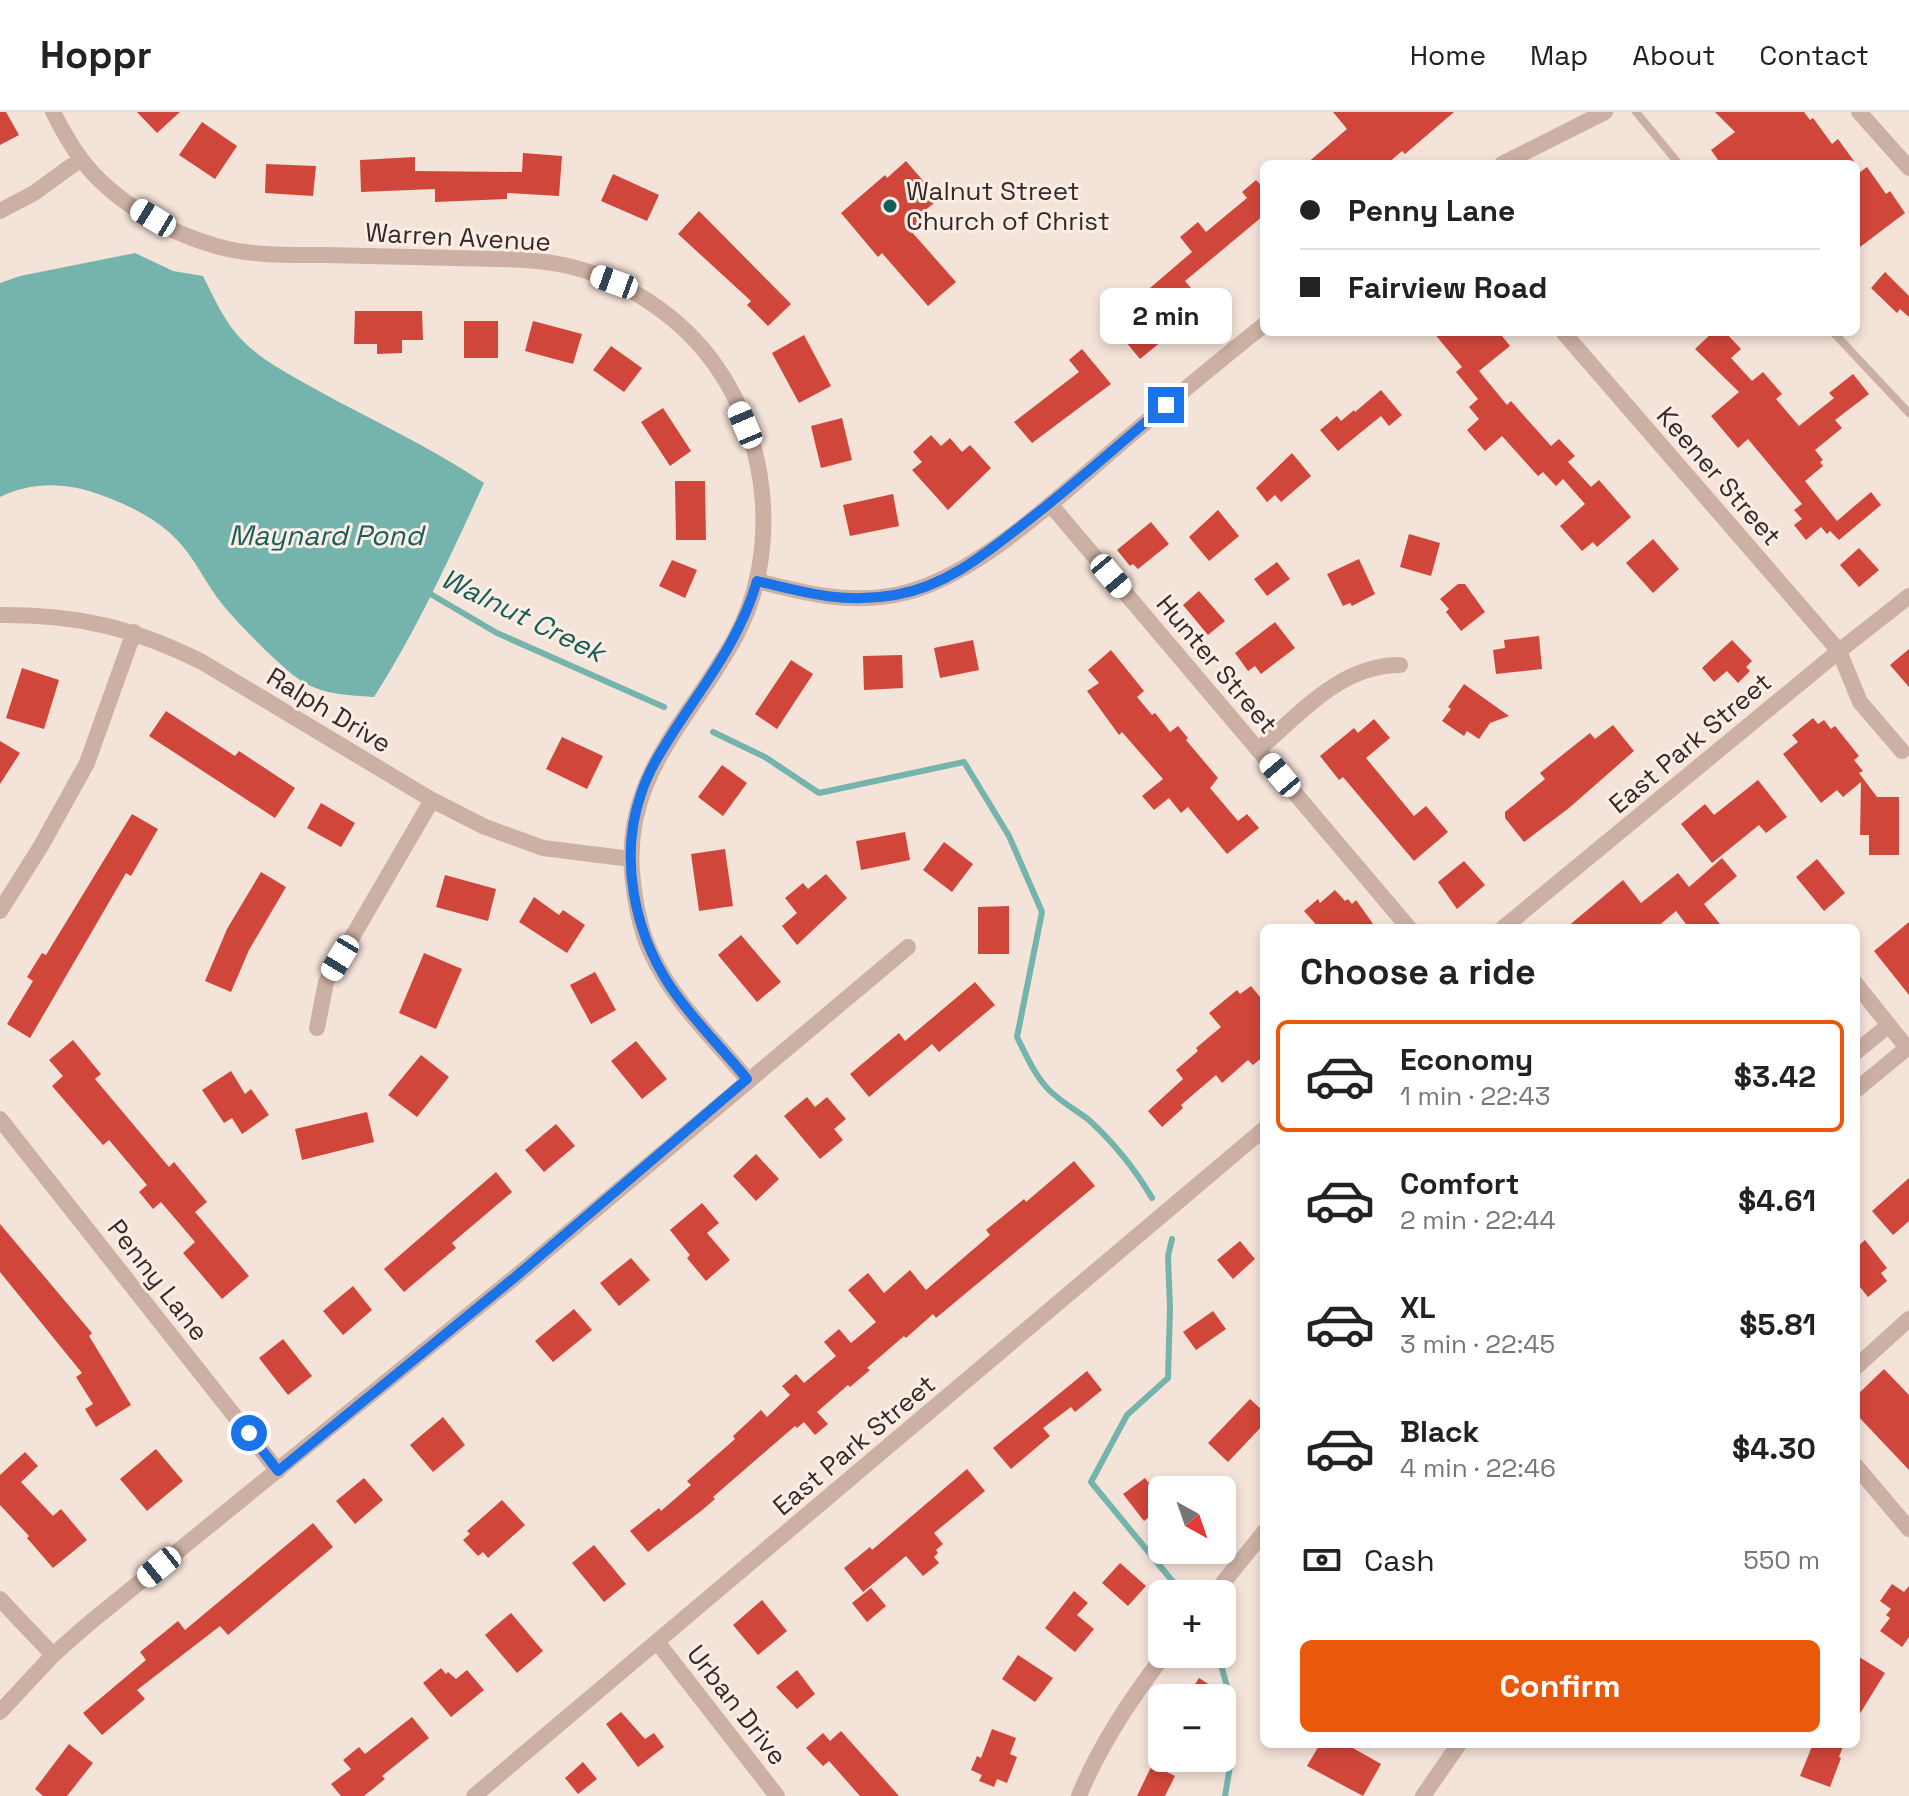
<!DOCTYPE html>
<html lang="en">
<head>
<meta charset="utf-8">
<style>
	body { margin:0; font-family:"Space Grotesk",sans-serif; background:#f2f2f2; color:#222; height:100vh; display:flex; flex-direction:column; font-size:30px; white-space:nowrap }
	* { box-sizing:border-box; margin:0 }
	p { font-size:26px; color:#767676 }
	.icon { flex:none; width:44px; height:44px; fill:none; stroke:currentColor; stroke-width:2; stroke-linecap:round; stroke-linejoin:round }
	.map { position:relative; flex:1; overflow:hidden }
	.details { position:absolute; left:1260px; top:812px; width:600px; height:824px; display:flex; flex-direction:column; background:#fff; border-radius:12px; box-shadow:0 4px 12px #0003 }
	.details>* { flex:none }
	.hud { position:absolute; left:1260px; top:48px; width:600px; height:176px; border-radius:12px; box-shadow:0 4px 12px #0003; display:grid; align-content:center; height:176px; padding:0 40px; background:#fff }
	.needle { width:52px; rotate:140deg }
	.tools { position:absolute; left:1148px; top:1364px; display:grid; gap:16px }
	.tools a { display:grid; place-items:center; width:88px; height:88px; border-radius:12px; background:#fff; box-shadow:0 4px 12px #0003; font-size:40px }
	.end { position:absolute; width:36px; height:36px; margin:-18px; border:10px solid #1a73e8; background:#fff; box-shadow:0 0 0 4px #fff }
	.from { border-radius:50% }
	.bubble { position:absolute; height:56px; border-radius:12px; background:#fff; box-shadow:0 4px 12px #0003; font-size:26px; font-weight:600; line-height:56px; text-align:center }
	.car { position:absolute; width:24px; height:48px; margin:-24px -12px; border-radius:10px; box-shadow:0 0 6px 2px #0007; background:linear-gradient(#fff 24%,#345 0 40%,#fff 0 76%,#345 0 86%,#fff 0) }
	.hud b { display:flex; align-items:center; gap:28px; height:76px; font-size:30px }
	.hud b+b { border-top:2px solid #e0e0e0 }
	.hud i { width:20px; height:20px; background:#222 }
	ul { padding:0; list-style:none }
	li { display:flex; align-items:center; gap:24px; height:112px; margin:0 16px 12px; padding:0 24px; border:4px solid transparent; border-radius:12px }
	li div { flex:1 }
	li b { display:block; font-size:30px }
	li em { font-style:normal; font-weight:600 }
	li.on { border-color:#ea580c }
	li>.icon { width:72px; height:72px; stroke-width:1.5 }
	h2 { padding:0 40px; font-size:36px; line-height:96px }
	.pay { display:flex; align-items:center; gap:20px; height:88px; padding:0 40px; font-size:30px }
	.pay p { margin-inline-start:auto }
	.action { display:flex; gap:16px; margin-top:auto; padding:16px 40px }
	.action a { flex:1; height:92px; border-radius:12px; background:#ea580c; color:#fff; font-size:32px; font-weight:600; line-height:92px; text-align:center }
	header { display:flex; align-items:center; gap:48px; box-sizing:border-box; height:112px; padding:0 40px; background:#fff; border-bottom:2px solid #e0e0e0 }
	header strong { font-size:38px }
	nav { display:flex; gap:44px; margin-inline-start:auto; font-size:28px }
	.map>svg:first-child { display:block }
</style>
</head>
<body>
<header>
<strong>Hoppr</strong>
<nav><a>Home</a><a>Map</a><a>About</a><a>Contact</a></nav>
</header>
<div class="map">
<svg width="1909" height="1684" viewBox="0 0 1909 1684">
	<rect width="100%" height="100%" fill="#f4e3d9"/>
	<path fill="#75b4ac" d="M135,141L173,159L203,164C214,186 224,209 241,227C262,249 291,263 317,278C373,309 431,335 484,371C450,445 417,518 374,585C349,583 325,583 303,570C283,558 230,504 216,484C201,462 190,439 170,421C147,401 118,388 89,379C60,370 28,371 0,385V171L20,164Z"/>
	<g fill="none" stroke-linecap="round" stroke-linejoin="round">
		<path stroke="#75b4ac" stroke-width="6" d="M427,480L497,521L664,595
			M713,620L765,645L819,681L964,650L1009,724L1042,800L1017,925C1026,943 1035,964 1049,978C1061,990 1076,998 1089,1008C1114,1031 1135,1057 1152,1086
			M1172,1127L1168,1144L1170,1196L1168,1266L1127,1303L1091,1370L1183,1482
			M1218,1542L1233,1596V1637L1225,1684"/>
	</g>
	<path fill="#d1463a" d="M0,0H6L19,23L0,33Z
		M137,0H180L157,21Z
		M1333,0H1454L1405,42L1402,39L1387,52H1306L1347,17Z
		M1715,0H1804L1810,8L1813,6L1832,32L1838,27L1856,52H1721L1711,38L1735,20Z
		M202,10L237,34L215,67L179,43Z
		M523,41L562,44L559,84L507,81V87L435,90V77L361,80L360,48L415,45V59L522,60Z
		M906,49L939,87L918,104L922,108L910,118L956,170L928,194L882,141L878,145L841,101L885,63L887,66Z
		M266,52L316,54L313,84L265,81Z
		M1867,55L1886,82L1890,79L1905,101L1856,138V63Z
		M613,62L659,83L647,109L601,89Z
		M1256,68L1262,74L1264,73V106L1263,104L1185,169L1201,188L1163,221L1167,225L1140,247L1121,224L1162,190L1150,176L1192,140L1180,125L1198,110L1206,120L1247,86L1242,80Z
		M699,99L791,192L768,214L747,193L751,189L678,122Z
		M1885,160L1909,184V205L1900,197L1897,201L1871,176Z
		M355,199H422L423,228H402V241L377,242V232H354Z
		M464,209H498V246H464Z
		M533,209L582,222L573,252L525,239Z
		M1433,220H1499L1510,234L1479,259L1507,293L1511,289L1551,334L1559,327L1575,344L1568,350L1591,375L1599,368L1631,405L1597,435L1593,430L1582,439L1560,414L1585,392L1563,367L1556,374L1543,360L1538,364L1502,324L1485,339L1467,318L1479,307L1469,295L1478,287L1456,260L1462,255Z
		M1713,220H1725L1741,237L1731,246L1752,269L1763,260L1782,282L1776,287L1799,314L1834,286L1829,281L1853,262L1869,282L1835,308L1842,316L1815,338L1823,348L1820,350L1823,354L1805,369L1837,409L1871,380L1881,393L1839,428L1830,419L1827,422L1821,415L1806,428L1794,413L1802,407L1794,398L1802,392L1748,327L1738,336L1711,304L1739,280L1695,237Z
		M804,223L831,274L799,291L772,241Z
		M611,234L642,256L624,280L593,258Z
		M1082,237L1111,272L1032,331L1014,310L1079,260L1069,248Z
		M1381,278L1402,303L1389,314L1381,304L1338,339L1320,318L1337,304L1341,309L1354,298L1355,300Z
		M663,296L691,339L670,354L641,310Z
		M842,306L852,348L821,356L811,314Z
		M931,323L941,334L950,326L962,340L970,333L991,356L948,398L912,358L922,350L913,340Z
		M1292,341L1311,364L1281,390L1275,383L1267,390L1256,376Z
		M675,369H705L706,428H676Z
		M893,382L899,414L850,424L843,393Z
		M1218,398L1239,424L1209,449L1189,425Z
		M1151,410L1169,432L1138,457L1133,452L1130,454L1117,438Z
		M1409,422L1440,431L1431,464L1400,455Z
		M1653,427L1679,457L1653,481L1626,451Z
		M1859,436L1879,458L1859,475L1840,453Z
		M1359,447L1375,482L1352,494L1350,491L1343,494L1327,462Z
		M672,448L697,458L685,486L659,474Z
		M1277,450L1290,467L1267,484L1254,467Z
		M1458,472H1465L1485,500L1461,519L1446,500L1449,497L1440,487Z
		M1199,479L1225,509L1208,523L1183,493Z
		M1275,510L1295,536L1261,562L1255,554L1248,559L1235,541Z
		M1539,524L1542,557L1496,562L1493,538L1505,536L1504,528Z
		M973,528L979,558L940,566L934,536Z
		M1732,528L1752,549L1746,555L1750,559L1738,571L1727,559L1714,570L1702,556Z
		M1909,537V575L1890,553Z
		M1111,538L1144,579L1137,585L1152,603L1155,601L1170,620L1178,614L1188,626L1186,628L1218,666L1210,676L1238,709L1247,702L1259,716L1227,742L1188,695L1181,701L1169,686L1154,698L1142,684L1163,667L1122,620L1119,623L1087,579L1099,571L1088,558Z
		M902,543L903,576L864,578L863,544Z
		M791,548L813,562L777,617L755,602Z
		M22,556L59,568L44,617L6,606Z
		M1464,572L1509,604L1490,611L1479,627L1467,619L1464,624L1442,609L1451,597L1448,595Z
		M166,599L235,644L239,639L295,676L275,706L149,624Z
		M1813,606L1818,612L1824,608L1831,617L1835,614L1859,644L1854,648L1863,659L1859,661L1877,685H1899V743H1869V723H1860L1861,670L1843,685L1837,678L1821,691L1783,642L1798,630L1792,623Z
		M1374,607L1390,626L1366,646L1414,704L1426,694L1448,720L1414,749L1343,665L1339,668L1320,644L1354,616L1358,621Z
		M1613,613L1634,639L1569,696L1524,730L1505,706V700L1545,667L1540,661L1566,640L1590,621L1595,627Z
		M562,625L603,644L587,677L546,657Z
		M0,629L20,641L0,672Z
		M722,653L747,671L723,704L698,685Z
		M1758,668L1787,705L1766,721L1759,713L1712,751L1681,712L1705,692L1714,703Z
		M321,691L355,711L341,735L307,716Z
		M132,702L158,717L131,764L126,761L30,926L7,912L33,869L27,865L42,841L46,843Z
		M905,720L910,748L861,758L856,729Z
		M944,730L973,752L952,780L923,758Z
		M725,737L733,794L699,799L691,742Z
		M1722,746L1737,764L1704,792L1723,816H1689L1676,799L1656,816H1566L1623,768L1641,791L1678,761L1689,775Z
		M1817,747L1845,781L1824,799L1796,765Z
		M1464,749L1485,773L1457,797L1438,770Z
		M261,760L286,775L249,838L231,880L205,869L227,817Z
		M826,762L847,786L797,833L782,814L797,801L785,786L803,771L808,777Z
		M445,763L496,777L488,809L436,795Z
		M1335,778L1345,789L1348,787L1352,792L1356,788L1376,816H1319L1304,799L1318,787L1320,791Z
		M534,785L559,803L563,798L585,813L567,841L519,810Z
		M1009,794V842H978V795Z
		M1909,810V883L1874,839Z
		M741,823L781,870L757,890L718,843Z
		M424,841L462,857L436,917L399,901Z
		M595,860L616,898L591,912L570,873Z
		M975,870L995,893L939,940L932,932L869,985L850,962L899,921L905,929Z
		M1251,874L1264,890V944L1253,953L1248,948L1222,971L1216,963L1181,993L1183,996L1162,1015L1148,999L1183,967L1176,958L1198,939L1196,936L1221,915L1209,901L1237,878L1240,882Z
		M73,928L101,962L95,967L169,1055L174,1050L207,1090L195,1100L249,1164L222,1187L183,1141L195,1130L161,1090L153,1097L139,1080L147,1073L109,1028L103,1033L52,974L63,964L49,948Z
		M636,929L667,967L642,987L611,949Z
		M421,943L449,965L417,1005L388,983Z
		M231,959L245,982L251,977L269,1003L242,1022L232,1006L224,1011L202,978Z
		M807,985L815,995L827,985L846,1007L834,1017L843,1028L820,1047L784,1004Z
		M367,1000L374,1030L302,1048L295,1017Z
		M556,1012L575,1034L544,1060L525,1038Z
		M756,1042L779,1067L756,1089L733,1064Z
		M1074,1049L1095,1074L936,1206L933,1202L906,1226L904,1224L867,1256L870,1258L850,1275L848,1273L817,1300L828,1312L815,1323L804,1310L797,1316L795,1314L713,1385L715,1387L701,1399L648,1440L630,1419L659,1396L661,1399L691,1373L687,1369L735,1327L733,1324L761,1298L767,1305L790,1283L782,1274L796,1262L804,1271L836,1244L824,1230L839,1217L851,1231L876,1210L848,1178L868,1161L884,1181L910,1158L926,1178L990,1123L986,1118L1024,1087L1026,1090Z
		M496,1060L512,1080L452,1131L456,1136L404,1180L384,1157Z
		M1909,1066V1109L1893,1123L1872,1099Z
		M702,1091L719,1111L707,1121L730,1148L706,1169L687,1146L690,1143L670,1118Z
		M0,1112L92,1221L89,1224L131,1293L96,1315L85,1297L93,1292L76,1265L82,1261L0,1160Z
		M1865,1128L1887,1156L1881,1161L1887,1169L1868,1185L1856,1170V1136Z
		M1240,1129L1255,1147L1233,1167L1217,1148Z
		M631,1146L650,1168L619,1194L600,1171Z
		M353,1174L372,1198L343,1223L323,1199Z
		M574,1197L592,1218L553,1250L535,1229Z
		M1213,1199L1226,1217L1196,1238L1183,1220Z
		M283,1227L312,1264L288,1283L259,1246Z
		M1884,1257L1909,1283V1358L1856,1302V1284Z
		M1087,1259L1102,1278L1075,1300L1071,1295L1043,1316L1050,1324L1011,1357L993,1336Z
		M1250,1287L1264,1300V1312L1228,1350L1208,1331Z
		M443,1305L465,1333L433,1360L410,1333Z
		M156,1337L183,1369L147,1399L120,1367Z
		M25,1340L38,1354L21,1370L53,1404L61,1397L87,1428L53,1456L27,1426L29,1424L0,1393V1363Z
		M967,1357L985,1379L934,1421L943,1432L936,1438L938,1441L934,1445L939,1451L923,1464L906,1444L863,1480L844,1456L870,1435L872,1438Z
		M364,1366L383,1388L355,1412L336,1389Z
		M1145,1366L1162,1388V1395L1144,1409L1123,1382Z
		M502,1388L525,1413L488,1446L483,1440L478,1444L463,1428L470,1422L467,1419Z
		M313,1411L333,1435L228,1523L220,1514L137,1578L145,1587L102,1623L83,1601L146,1548L140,1540L178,1509L185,1518Z
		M594,1433L626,1472L604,1490L572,1451Z
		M1120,1451L1146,1474L1128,1494L1102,1471Z
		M1892,1472L1904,1480L1909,1474V1525L1902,1535L1880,1519L1890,1506L1886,1503L1891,1497L1880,1489Z
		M871,1476L886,1494L867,1510L852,1491Z
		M1074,1479L1088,1491L1077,1503L1094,1517L1075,1540L1045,1516Z
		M762,1488L787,1519L758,1543L733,1513Z
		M511,1501L543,1539L517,1561L485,1523Z
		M1018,1543L1053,1566L1035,1590L1002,1567Z
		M1856,1543L1885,1561L1856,1608Z
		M441,1556L446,1562L448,1560L456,1567L467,1558L484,1578L451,1605L423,1571Z
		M797,1558L815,1582L797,1597L776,1575Z
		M1199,1566L1230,1586H1186Z
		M621,1600L645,1627L654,1621L664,1635L638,1655L606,1612Z
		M412,1605L429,1626L382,1664L385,1667L364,1684H341L331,1672L351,1657L343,1648L359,1635L365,1642Z
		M992,1617L1016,1626L1010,1642L1017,1645L1007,1671L997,1667L994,1675L979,1669L982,1663L971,1658L977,1644L981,1646Z
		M841,1619L899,1684H860L829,1649L823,1654L806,1636L823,1621L830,1629Z
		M69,1632L93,1651L67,1684H43L35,1677Z
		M1320,1632H1346L1381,1652L1363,1684L1307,1654Z
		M1813,1632H1844L1839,1645L1841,1646L1830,1675L1800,1664Z
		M583,1650L597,1667L578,1682L565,1666Z
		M1152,1653L1175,1664L1165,1684H1137Z"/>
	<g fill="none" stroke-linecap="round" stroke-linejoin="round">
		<path stroke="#cdb0a4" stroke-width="8" d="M1636,0L1679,52
			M1833,220L1909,301"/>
		<path stroke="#cdb0a4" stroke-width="16" d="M53,0C61,16 70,32 81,47C112,88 166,120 216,134C250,144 288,143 324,143C367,144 411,145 455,146C491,147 528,146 564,153C623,166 681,204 716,254C770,330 780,444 735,526C689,610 620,666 633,770C636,796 641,822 653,845C675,891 715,928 747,967
			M1859,0L1909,56
			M1502,52L1605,0
			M0,99L34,81L81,47
			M1563,220L1839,539L1860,590L1902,639
			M1050,392L1409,816
			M757,469C805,481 845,492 895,483C973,469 1059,384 1119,333C1167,292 1215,252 1264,213
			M0,503C76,502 134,516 202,550L432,688L485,715L543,736L631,747
			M1258,638C1300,602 1340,553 1400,553
			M0,799L41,734L87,651L134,520
			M1503,816L1839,539L1909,484
			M1856,872L1907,936L1856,978
			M317,916L326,870L432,688
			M1856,940L1889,913
			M0,1007L278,1359
			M1856,1255L1909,1207
			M1856,1354L1909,1417
			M1214,1482L1264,1420
			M0,1487L53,1543
			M658,1531L777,1684
			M0,1600L53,1543L87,1513L514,1166L908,835
			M474,1684L1264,1017
			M1079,1684C1100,1632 1131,1586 1165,1542
			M1423,1684L1459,1632"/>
	</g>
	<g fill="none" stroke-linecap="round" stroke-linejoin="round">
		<path stroke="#1a73e8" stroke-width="10" d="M249,1321L278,1359L514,1166L747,967C722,936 692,907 670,874C634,819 619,745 641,682C648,660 660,641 672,622C704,572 740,528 757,469C806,481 844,492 895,483C947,474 985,442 1026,410C1074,373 1119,332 1166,293"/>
	</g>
	<circle fill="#185d57" stroke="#fbeee6" stroke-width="3" cx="890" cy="94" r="8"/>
	<g text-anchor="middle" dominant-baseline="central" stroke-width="6" stroke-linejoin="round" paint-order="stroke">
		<g font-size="26" fill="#382926" stroke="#fbeee6" text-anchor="start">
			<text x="906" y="79">Walnut Street<tspan x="906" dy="30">Church of Christ</tspan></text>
		</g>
		<g font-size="26" fill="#382926" stroke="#fbeee6">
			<text transform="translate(458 125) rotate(3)">Warren Avenue</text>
			<text transform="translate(1719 364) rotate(49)">Keener Street</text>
			<text transform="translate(1217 552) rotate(50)">Hunter Street</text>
			<text transform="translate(329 598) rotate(31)">Ralph Drive</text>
			<text transform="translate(1690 631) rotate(-40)">East Park Street</text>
			<text transform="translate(158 1168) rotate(52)">Penny Lane</text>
			<text transform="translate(854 1333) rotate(-40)">East Park Street</text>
			<text transform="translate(737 1593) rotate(52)">Urban Drive</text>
		</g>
		<g font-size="28" font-style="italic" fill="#185d57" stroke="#fbeee6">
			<text x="326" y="423">Maynard Pond</text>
			<text transform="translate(523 503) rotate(26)">Walnut Creek</text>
		</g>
	</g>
</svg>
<div class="tools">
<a><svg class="needle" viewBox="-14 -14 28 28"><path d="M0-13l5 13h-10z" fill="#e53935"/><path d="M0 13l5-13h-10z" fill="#767676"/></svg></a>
<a>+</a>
<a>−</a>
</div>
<i class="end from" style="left:249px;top:1321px"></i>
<i class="end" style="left:1166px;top:293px"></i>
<div class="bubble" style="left:1100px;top:176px;width:132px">2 min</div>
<i class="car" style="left:153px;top:106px;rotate:301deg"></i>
<i class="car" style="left:614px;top:170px;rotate:290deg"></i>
<i class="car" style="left:745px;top:313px;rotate:337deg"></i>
<i class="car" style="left:1111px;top:464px;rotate:140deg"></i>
<i class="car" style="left:1280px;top:663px;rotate:320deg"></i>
<i class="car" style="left:340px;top:846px;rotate:211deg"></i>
<i class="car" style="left:159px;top:1455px;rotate:231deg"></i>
<div class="hud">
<b><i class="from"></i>Penny Lane</b>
<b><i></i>Fairview Road</b>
</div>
<section class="details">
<h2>Choose a ride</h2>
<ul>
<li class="on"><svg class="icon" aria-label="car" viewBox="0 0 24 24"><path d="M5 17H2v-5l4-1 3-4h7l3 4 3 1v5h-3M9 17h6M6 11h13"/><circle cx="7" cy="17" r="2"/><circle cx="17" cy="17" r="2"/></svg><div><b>Economy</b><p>1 min · 22:43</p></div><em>$3.42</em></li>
<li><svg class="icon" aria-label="car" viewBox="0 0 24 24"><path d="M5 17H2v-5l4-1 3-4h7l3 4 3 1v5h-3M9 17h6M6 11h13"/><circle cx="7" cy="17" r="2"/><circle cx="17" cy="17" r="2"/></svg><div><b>Comfort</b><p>2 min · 22:44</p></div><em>$4.61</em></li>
<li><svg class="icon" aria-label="car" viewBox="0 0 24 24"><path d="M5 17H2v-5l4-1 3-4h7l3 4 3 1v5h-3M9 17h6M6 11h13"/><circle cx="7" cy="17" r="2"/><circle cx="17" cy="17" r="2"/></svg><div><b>XL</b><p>3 min · 22:45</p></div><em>$5.81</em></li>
<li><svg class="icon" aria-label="car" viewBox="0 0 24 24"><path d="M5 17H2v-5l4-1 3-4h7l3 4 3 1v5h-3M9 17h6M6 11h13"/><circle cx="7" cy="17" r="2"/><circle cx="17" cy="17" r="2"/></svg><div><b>Black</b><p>4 min · 22:46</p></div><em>$4.30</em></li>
</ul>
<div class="pay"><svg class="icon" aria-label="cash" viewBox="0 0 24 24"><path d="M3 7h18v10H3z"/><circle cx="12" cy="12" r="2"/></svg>Cash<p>550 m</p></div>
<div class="action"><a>Confirm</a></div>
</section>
</div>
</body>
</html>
